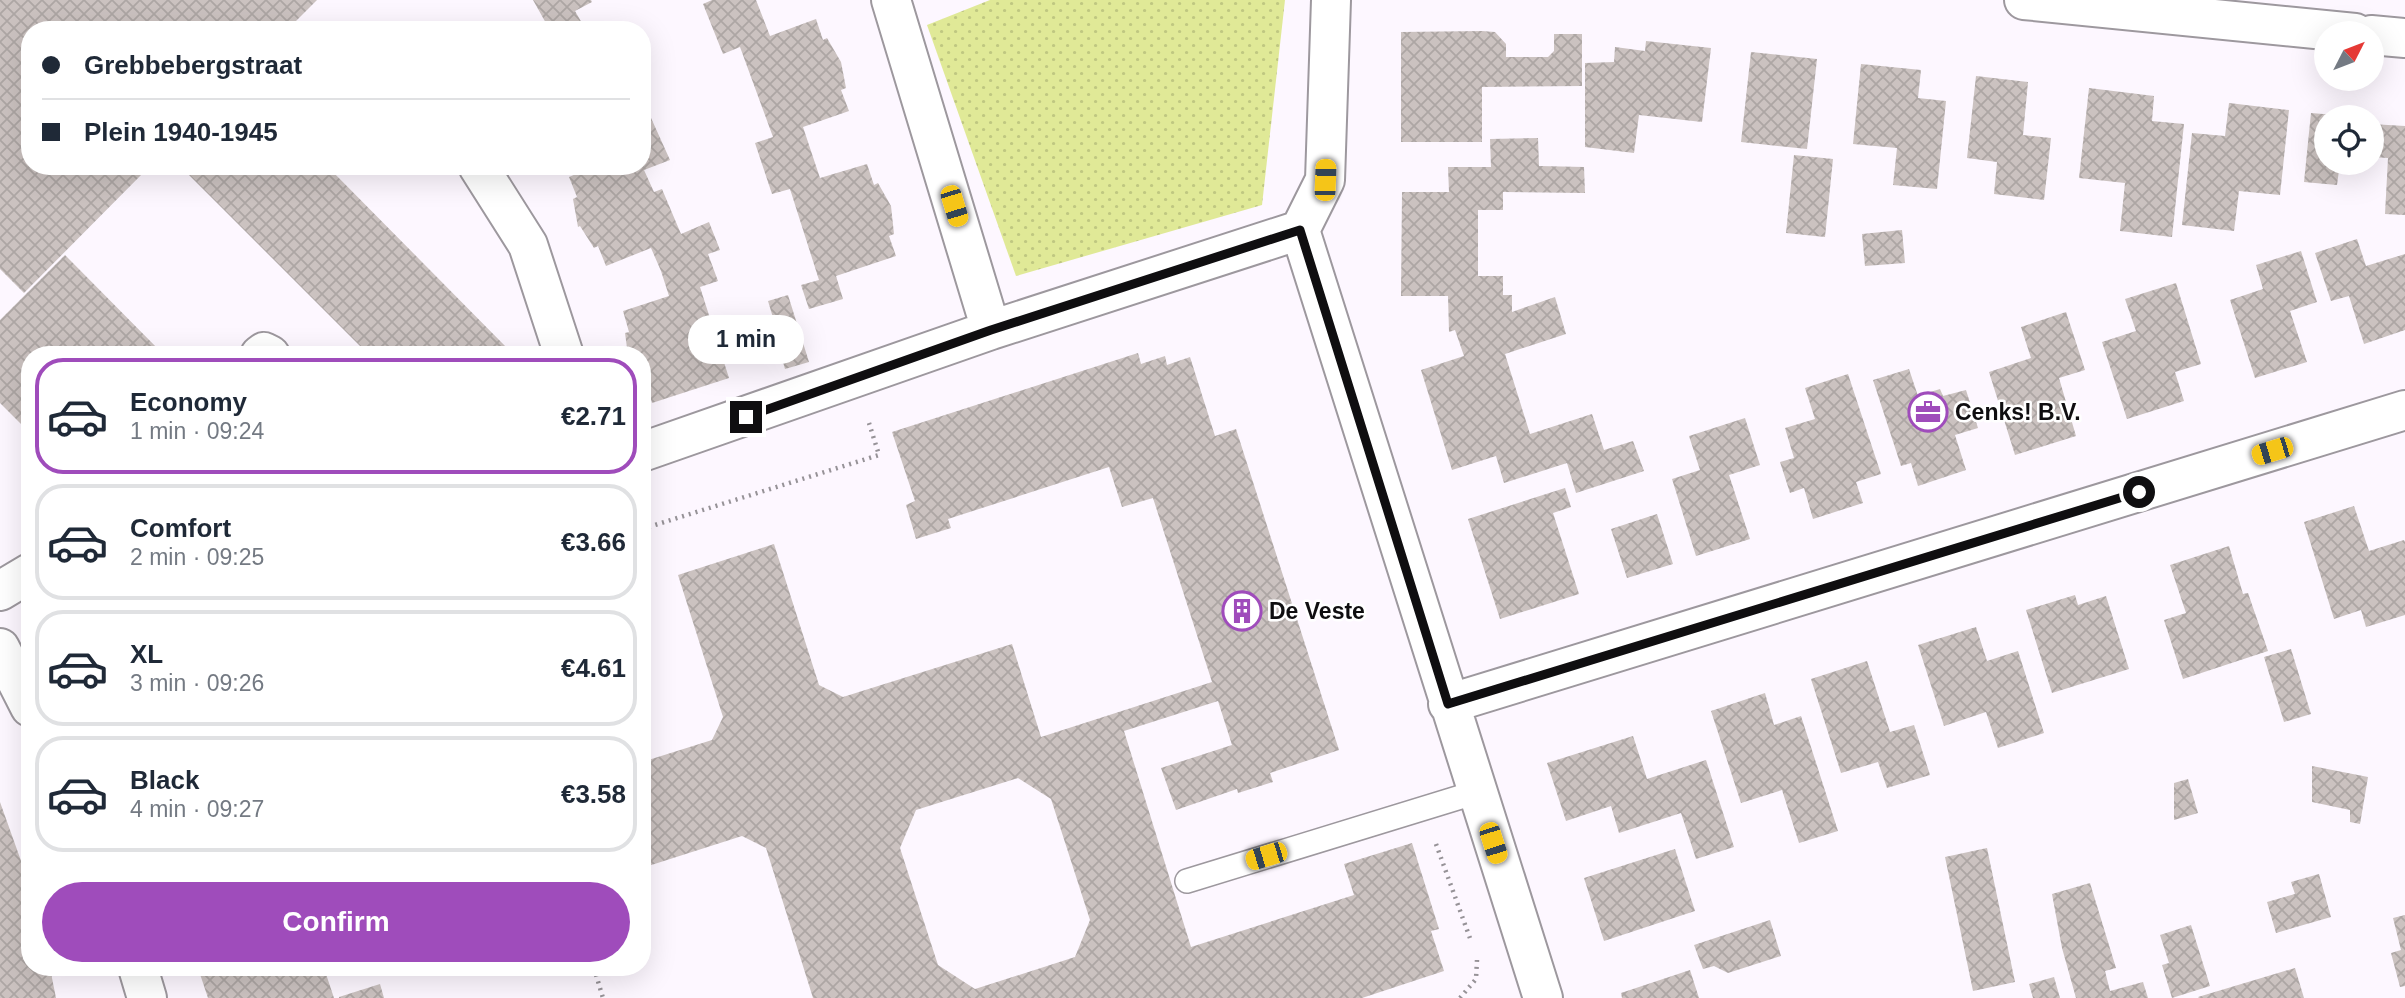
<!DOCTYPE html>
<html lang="en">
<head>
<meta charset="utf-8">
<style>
	body { margin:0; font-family:Arial,sans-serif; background:#f6f6f7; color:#1f2937; height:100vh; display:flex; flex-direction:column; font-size:26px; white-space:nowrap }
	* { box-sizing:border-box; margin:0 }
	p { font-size:23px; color:#747a83 }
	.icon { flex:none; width:38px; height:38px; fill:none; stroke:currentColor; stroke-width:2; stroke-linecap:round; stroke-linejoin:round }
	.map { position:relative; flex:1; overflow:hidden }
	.panel { position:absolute; left:21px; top:346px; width:630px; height:630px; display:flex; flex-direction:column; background:#fff; border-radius:28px; box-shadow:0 7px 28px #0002 }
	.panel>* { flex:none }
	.hud { position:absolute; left:21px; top:21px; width:630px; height:154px; border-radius:28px; box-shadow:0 7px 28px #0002; display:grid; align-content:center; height:154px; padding:0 21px; background:#fff }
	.needle { width:46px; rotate:48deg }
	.tools { position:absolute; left:2314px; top:21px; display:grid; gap:14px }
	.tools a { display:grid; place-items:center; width:70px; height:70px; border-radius:50%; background:#fff; box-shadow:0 7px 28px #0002; font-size:35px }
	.end { position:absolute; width:32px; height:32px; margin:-16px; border:9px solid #0f0e10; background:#fff; box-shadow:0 0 0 4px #fff }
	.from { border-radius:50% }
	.bubble { position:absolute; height:49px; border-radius:24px; background:#fff; box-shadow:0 7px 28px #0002; font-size:23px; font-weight:800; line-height:49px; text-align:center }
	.car { position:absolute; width:21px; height:42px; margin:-21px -10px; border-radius:9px; box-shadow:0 0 5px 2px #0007; background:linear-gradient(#f5c518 24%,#345 0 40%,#f5c518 0 76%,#345 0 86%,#f5c518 0) }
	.hud b { display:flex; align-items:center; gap:24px; height:66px; font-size:26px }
	.hud b+b { border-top:2px solid #e0e1e3 }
	.hud i { width:18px; height:18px; background:#1f2937 }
	ul { padding:12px 0 0; list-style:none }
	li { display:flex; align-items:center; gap:21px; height:116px; margin:0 14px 10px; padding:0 7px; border:4px solid #e0e1e3; border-radius:28px }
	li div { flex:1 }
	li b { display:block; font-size:26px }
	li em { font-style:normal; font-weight:800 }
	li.active { border-color:#9f4cbb }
	li>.icon { width:63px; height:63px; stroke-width:1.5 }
	.action { display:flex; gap:14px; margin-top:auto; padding:14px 21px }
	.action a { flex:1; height:80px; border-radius:42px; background:#9f4cbb; color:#fff; font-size:28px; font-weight:800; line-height:80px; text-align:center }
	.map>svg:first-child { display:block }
</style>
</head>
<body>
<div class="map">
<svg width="2405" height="998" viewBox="0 0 2405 998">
	<defs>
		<pattern id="grass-dots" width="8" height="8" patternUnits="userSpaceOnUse" patternTransform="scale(1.75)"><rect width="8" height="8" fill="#e0e997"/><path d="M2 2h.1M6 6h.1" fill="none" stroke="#bfc781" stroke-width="1.8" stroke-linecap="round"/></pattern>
		<pattern id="building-cross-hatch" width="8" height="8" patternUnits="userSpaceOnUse" patternTransform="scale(1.75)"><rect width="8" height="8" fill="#cbc2c0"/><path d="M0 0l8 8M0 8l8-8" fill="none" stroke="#ada6a4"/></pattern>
	</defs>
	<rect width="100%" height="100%" fill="#fdf7ff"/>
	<path fill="url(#grass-dots)" d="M990,0H1285L1262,205L1016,276L927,25Z"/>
	<path fill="url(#building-cross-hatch)" fill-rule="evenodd" d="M0,0H317L287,30H30V166H150L24,293L0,269Z
		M533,0H591L592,2L575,11L586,30H538L547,25Z
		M712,0H756L770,36L816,19L823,40L827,38L841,62L846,88L841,90L849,111L803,127L820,178L867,164L874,185L878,183L891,206L894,234L889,236L896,256L836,276L843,299L809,309L801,285L819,280L790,189L772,194L755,143L773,137L740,47L723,54L703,4Z
		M1482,31L1495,32L1506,44V57H1548L1554,51V34H1582V86L1482,87V142H1401V32Z
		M1646,41L1711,48L1702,122L1639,115L1634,153L1585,147V63L1614,62L1615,47L1645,51Z
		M1751,52L1817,59L1807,149L1741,142Z
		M1861,64L1921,70L1918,98L1946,101L1937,189L1893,185L1897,148L1853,144Z
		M1976,76L2028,82L2023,135L2051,138L2044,200L1994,194L1997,162L1967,158Z
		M2089,88L2154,96L2152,121L2184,124L2172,237L2120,231L2125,183L2079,178Z
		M642,98L670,160L644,170L654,192L662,189L681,234L709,222L720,250L708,254L718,281L700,287L729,378L652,403L646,382L642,384V355H628L625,333L629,332L623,311L669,296L661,271L651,248L606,266L598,246L594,248L580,226L578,227L573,199L577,197L569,177L594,166H642Z
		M2229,103L2289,110L2280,195L2239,191L2234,231L2182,225L2192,133L2225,136Z
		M2311,113L2335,115V117H2326V163H2340L2337,185L2304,182Z
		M2371,124L2405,126V215L2385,214L2388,158L2371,157Z
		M1538,138L1539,166L1584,167L1585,193L1503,192V210H1478V276H1503V295H1512V312L1555,297L1566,334L1505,354L1530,434L1592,414L1604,450L1633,441L1644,471L1576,493L1567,463L1504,483L1496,456L1452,470L1421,370L1464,356L1455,330L1449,332L1448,296H1401L1402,192H1449L1448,167H1491L1490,139Z
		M1794,155L1833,159L1825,237L1786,233Z
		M184,166H327L514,355H369L182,168Z
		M1902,230L1905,263L1865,266L1862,234Z
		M2357,239L2366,266L2405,254V330L2364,344L2349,296L2331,301L2315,253Z
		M2301,251L2317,302L2290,311L2307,362L2255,378L2230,300L2263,289L2256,265Z
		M65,255L164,355H30V433L0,403V320Z
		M2176,283L2201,364L2175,372L2184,401L2127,419L2102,342L2136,331L2125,299Z
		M788,295L809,362L785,369L771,321H774L768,301Z
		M2066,312L2085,370L2059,378L2076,436L2015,455L1989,372L2031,358L2021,327Z
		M1138,353L1141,364L1165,356L1167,365L1190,357L1215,436L1236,429L1339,750L1270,773L1273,782L1238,793L1237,789L1176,810L1161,768L1232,745L1218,701L1124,731L1191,947L1354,895L1344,864L1412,843L1439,929L1431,931L1444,971L1362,998H813L766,848L742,836L642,868V762L712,740L723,717L678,575L774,544L819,685L843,697L1012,644L1041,737L1212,682L1153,498L1122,507L1109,467L948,519L951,528L916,539L906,505L915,501L892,432ZM1018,778L1051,799L1090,920L1075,957L975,989L938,965L900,848L916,810Z
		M1909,369L1918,396L1940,389L1943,396L1966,390L1978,428L1955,435L1966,470L1918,486L1911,463L1901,466L1873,380Z
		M1848,374L1881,474L1856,482L1863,503L1813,519L1804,488L1790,493L1780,462L1794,458L1785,428L1815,419L1805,388Z
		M1745,418L1760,465L1729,475L1750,539L1696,556L1672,479L1700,470L1689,436Z
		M1565,488L1571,507L1553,513L1579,594L1500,619L1468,519Z
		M2354,506L2369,551L2404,540L2405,542V615L2366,627L2361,610L2334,619L2304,522Z
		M1657,514L1673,564L1627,578L1611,529Z
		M2229,546L2243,594L2248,593L2268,651L2183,679L2164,620L2186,613L2170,565Z
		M2075,595L2078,605L2106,596L2129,669L2052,693L2026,610Z
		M1976,627L1987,661L2018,651L2044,733L1998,748L1986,712L1944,726L1918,645Z
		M2291,649L2311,714L2284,722L2264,657Z
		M1867,661L1890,732L1914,725L1930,775L1887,788L1878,762L1841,773L1811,679Z
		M1765,693L1774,725L1801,716L1838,831L1799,843L1782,790L1741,803L1711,711Z
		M1633,736L1647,779L1706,760L1734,847L1696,859L1681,813L1619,833L1611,806L1566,821L1547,763Z
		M2312,766L2368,777L2360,824L2350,822V810L2312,802Z
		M2188,779L2198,813L2174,820V783Z
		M0,802L30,886V968H50L56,998H0Z
		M1987,848L2015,982L1973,991L1945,857Z
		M1675,849L1695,911L1604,941L1584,878Z
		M2319,874L2331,917L2276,933L2267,902L2295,894L2291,882Z
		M2090,883L2116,968L2105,971L2110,991L2143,982L2148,998H2076L2062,948L2052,894Z
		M2405,915V986L2400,987L2391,953L2401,950L2393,918Z
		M1770,920L1781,956L1728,973L1714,966L1703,969L1694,945Z
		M2191,925L2210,986L2172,998L2162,965L2169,963L2160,935Z
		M198,968H324L334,998H208Z
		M2295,968L2304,998H2199L2198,997Z
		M1690,970L1699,998H1622L1621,993Z
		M2054,977L2060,998H2033L2029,984Z
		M380,984L384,998H339V997Z"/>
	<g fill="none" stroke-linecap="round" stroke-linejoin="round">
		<g stroke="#9d989e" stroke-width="26">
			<path id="lane" d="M1187,881L1477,792"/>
		</g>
		<g stroke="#9d989e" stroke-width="42">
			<path id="street" d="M891,0L991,330
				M2024,0L2355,33
				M2371,35L2405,38
				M478,166L528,245L564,355
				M1300,230L1543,998
				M260,355L264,352L270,355
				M642,452L991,330L1300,230L1325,180L1331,0
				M0,591L30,573
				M1448,704L2405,410"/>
		</g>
		<g stroke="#9d989e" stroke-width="42">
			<path id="secondary" d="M0,648L30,707
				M138,968L147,998"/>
		</g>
		<path stroke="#969297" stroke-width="4.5" stroke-dasharray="2 5" stroke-linecap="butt" d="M642,529L879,455L869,423
			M1436,844L1471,941
			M594,968L603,998
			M1460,998L1476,979L1477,960"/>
		<use href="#lane" stroke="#fff" stroke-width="23"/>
		<use href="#street" stroke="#fff" stroke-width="38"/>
		<use href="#secondary" stroke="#fff" stroke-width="38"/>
	</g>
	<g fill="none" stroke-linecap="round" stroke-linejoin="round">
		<path stroke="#0f0e10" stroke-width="9" d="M746,417L991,330L1300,230L1448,704L2139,492"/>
	</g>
	<defs>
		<g id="office-ring" transform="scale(2.0125)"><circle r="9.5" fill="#fff" stroke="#9f4cbb" stroke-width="1.5"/><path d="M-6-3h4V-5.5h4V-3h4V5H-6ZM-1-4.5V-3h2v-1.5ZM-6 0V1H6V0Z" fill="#9f4cbb"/></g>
		<g id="building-ring" transform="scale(2.0125)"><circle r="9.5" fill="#fff" stroke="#9f4cbb" stroke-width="1.5"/><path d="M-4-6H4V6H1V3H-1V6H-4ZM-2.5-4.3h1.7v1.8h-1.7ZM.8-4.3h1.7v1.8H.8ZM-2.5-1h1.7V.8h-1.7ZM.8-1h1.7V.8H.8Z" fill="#9f4cbb"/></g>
	</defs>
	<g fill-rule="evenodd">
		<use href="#office-ring" x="1928" y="412"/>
		<use href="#building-ring" x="1242" y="611"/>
	</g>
	<g text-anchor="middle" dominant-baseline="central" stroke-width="5" stroke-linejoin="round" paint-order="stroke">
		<g font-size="23" font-weight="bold" fill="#0f0e10" stroke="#fff" text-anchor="start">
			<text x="1955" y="412">Cenks! B.V.</text>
			<text x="1269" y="611">De Veste</text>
		</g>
	</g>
</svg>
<div class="tools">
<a><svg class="needle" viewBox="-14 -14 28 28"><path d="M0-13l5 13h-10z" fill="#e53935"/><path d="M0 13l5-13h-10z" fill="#747a83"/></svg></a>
<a><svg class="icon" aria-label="locate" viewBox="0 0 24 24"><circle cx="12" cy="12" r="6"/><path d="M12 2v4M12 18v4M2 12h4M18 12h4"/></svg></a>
</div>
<i class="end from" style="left:2139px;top:492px"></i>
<i class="end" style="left:746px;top:417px"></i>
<div class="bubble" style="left:688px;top:315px;width:116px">1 min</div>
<i class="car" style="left:1325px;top:180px;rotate:2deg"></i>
<i class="car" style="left:954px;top:206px;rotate:163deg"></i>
<i class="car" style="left:2272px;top:451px;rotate:253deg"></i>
<i class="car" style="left:1493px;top:843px;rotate:162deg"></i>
<i class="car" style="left:1266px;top:856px;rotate:253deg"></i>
<div class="hud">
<b><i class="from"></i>Grebbebergstraat</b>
<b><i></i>Plein 1940-1945</b>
</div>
<section class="panel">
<ul>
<li class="active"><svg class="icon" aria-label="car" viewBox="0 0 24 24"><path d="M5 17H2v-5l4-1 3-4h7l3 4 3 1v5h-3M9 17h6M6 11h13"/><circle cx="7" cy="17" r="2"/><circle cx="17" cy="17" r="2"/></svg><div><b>Economy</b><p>1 min · 09:24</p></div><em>€2.71</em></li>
<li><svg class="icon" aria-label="car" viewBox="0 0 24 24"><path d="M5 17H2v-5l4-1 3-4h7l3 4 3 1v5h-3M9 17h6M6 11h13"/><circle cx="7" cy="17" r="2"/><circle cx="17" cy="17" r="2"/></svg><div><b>Comfort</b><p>2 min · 09:25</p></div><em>€3.66</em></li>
<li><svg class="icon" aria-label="car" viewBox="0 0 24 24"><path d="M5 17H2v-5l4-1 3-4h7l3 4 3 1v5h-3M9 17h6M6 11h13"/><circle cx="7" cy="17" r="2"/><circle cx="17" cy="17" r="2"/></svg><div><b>XL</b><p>3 min · 09:26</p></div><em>€4.61</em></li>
<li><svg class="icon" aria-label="car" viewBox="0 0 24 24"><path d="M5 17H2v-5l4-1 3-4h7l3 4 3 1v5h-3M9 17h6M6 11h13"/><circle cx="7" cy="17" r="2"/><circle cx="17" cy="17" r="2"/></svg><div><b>Black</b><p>4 min · 09:27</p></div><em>€3.58</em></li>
</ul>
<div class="action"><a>Confirm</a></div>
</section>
</div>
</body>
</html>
